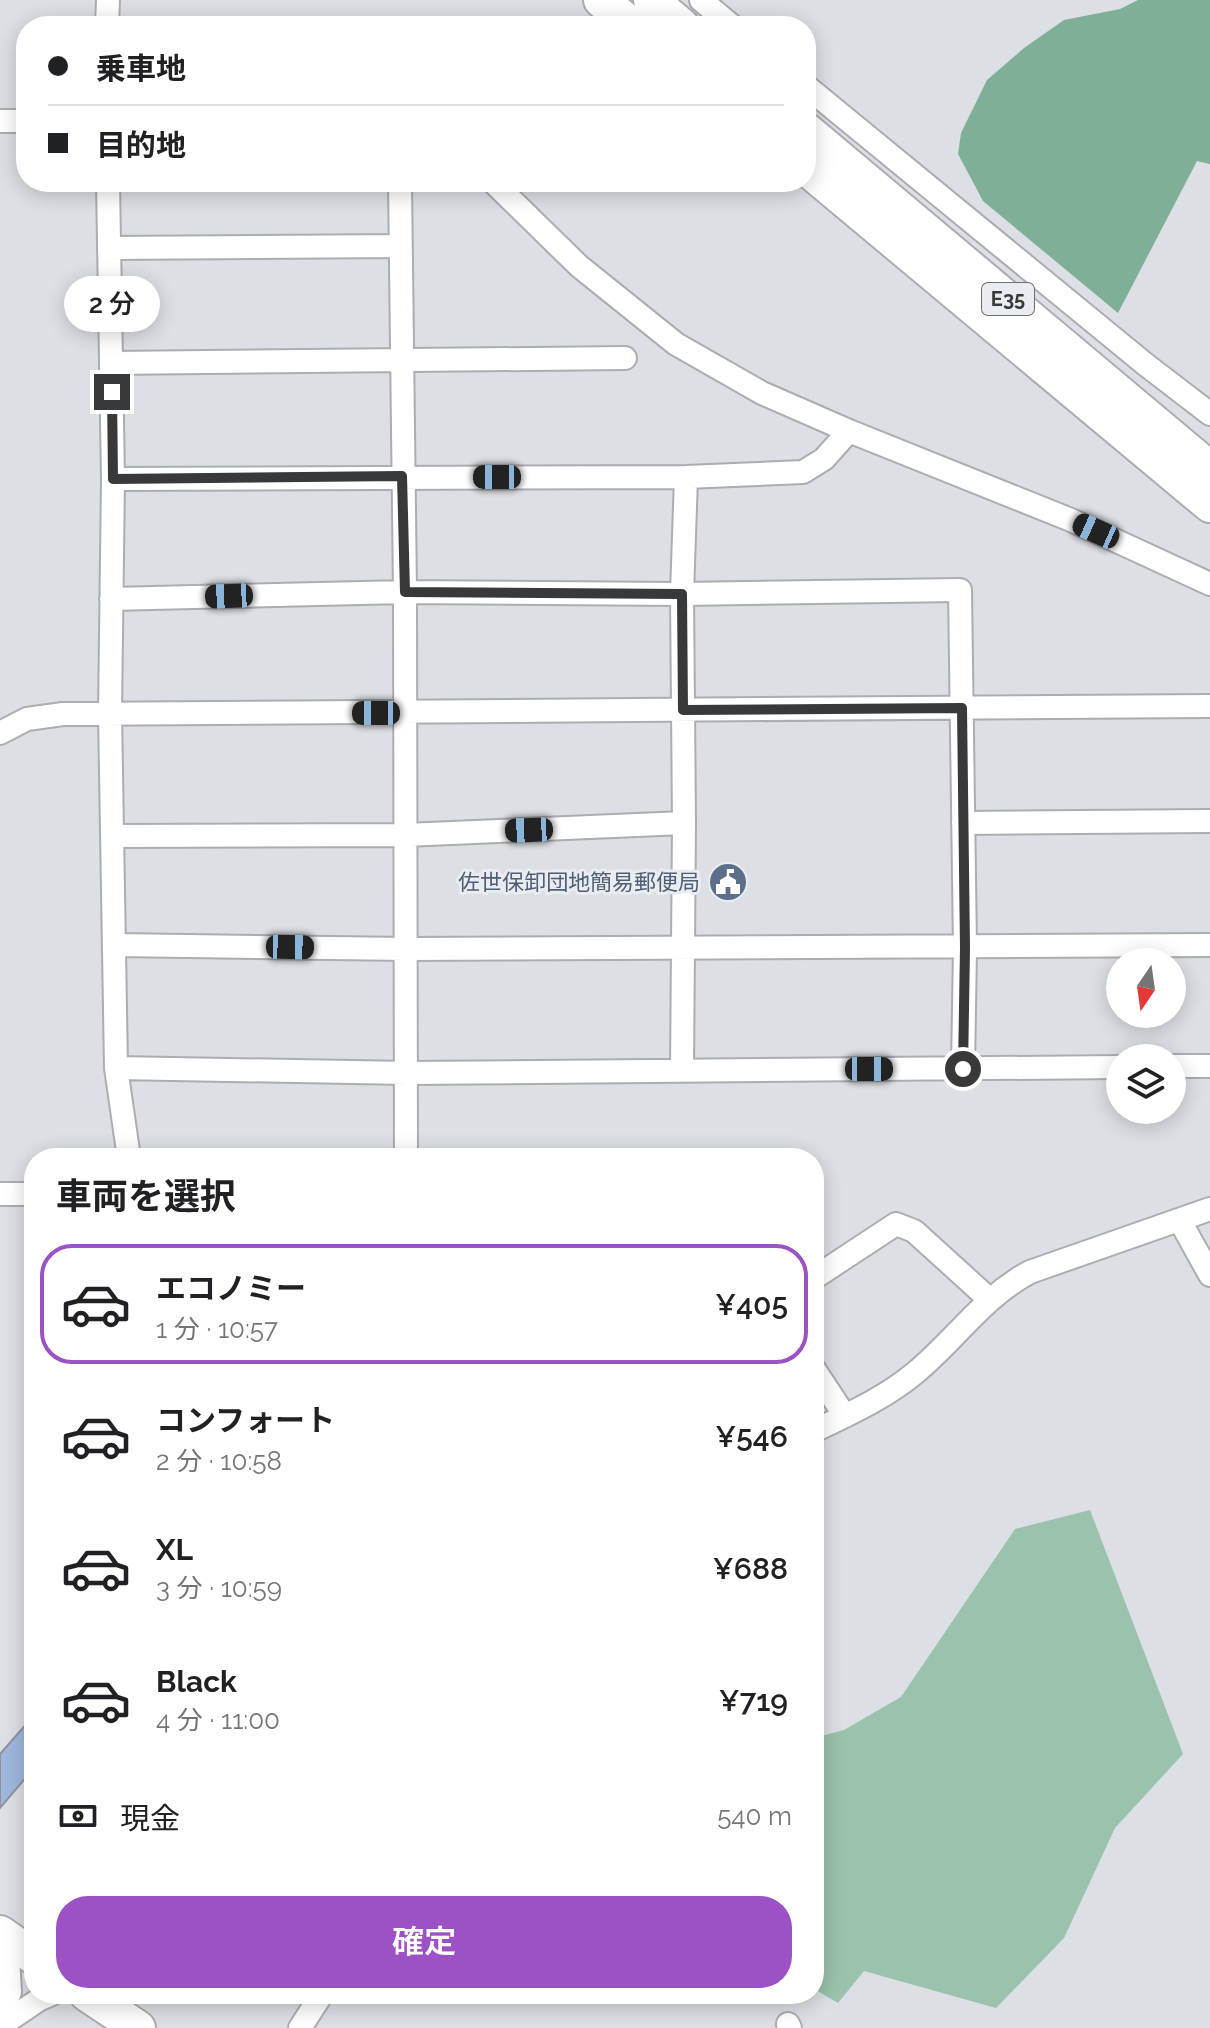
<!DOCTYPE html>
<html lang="ja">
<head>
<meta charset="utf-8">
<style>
	body { margin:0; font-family:Raleway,"Noto Sans JP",sans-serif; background:#f6f6f6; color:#202124; height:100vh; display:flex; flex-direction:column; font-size:30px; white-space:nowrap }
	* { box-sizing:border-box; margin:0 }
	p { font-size:26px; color:#757577 }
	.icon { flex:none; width:44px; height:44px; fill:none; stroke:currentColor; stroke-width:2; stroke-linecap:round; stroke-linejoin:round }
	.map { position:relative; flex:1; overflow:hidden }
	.drawer { position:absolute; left:24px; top:1148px; width:800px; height:856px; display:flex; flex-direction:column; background:#fff; border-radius:32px; box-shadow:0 4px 20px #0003 }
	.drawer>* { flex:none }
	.top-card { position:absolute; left:16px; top:16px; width:800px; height:176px; border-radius:32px; box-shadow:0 4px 20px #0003; display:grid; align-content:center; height:176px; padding:0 32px; background:#fff }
	.needle { width:52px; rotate:193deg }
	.tools { position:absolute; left:1106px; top:948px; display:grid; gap:16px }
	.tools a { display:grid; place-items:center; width:80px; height:80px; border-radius:50%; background:#fff; box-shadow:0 4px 20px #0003; font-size:40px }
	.end { position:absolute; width:36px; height:36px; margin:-18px; border:10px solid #38393b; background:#fff; box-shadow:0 0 0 4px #fff }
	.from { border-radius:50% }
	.bubble { position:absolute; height:56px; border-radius:28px; background:#fff; box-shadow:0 4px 20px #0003; font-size:26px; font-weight:600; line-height:56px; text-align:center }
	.car { position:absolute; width:24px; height:48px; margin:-24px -12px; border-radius:10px; box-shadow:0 0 6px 2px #0007; background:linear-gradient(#222 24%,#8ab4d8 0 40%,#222 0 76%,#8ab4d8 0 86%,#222 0) }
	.top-card b { display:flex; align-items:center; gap:28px; height:76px; font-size:30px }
	.top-card b+b { border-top:2px solid #e0e0e0 }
	.top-card i { width:20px; height:20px; background:#202124 }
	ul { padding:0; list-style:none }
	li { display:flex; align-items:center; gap:24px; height:120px; margin:0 16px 12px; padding:0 16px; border:4px solid transparent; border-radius:32px }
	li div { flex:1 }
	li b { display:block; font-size:30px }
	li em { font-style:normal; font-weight:600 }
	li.selected { border-color:#9c52c5 }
	li>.icon { width:72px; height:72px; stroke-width:1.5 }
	h2 { padding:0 32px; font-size:36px; line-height:96px }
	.pay { display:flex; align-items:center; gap:20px; height:88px; padding:0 32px; font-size:30px }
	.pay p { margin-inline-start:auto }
	.action { display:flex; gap:16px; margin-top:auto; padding:16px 32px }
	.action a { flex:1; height:92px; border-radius:32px; background:#9c52c5; color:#fff; font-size:32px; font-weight:600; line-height:92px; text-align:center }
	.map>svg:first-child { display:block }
</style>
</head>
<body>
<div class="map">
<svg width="1210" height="2028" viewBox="0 0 1210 2028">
	<rect width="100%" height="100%" fill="#dcdfe3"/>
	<path fill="#9ac2ad" d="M1090,1510L1183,1754L1115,1828L1064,1938L996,2008L864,1971L838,2003L814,1989V1738L844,1730L901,1697L1015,1529Z"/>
	<path fill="#80af97" d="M1138,0H1210V164L1197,161L1118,313L983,201L958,154L961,133L987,80L1024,48L1064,20L1120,9Z"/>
	<path fill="#9fb7de" stroke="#919398" stroke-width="2" d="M29,1721L34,1725V1768L0,1808V1754Z"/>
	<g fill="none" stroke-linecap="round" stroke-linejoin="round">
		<g stroke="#abadb2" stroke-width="26">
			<path id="minor" d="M701,0L732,26
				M107,26L108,0
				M806,86L1145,364L1210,414
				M0,121H26
				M108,182L113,479L110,713L116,1068L129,1158
				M400,182L405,592L406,1158
				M493,182L579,266L676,344L762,393L849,431L1071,520L1210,584
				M109,248L400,246
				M111,363L625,358
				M113,479L686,477L803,472L824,459L849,431
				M111,599L405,592L682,594L960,590L965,948L963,1069
				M0,733L27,719L63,714L1210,706
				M963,823L1210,821
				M114,836L405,835L684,823
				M116,945L406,949L1210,945
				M1172,1066H1210
				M116,1068L408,1073L1120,1067
				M682,1070L684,823L682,594L686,477
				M0,1194H34
				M1180,1221L1210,1275
				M814,1278L896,1224L914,1231L989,1299
				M814,1369L845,1416
				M814,1431C849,1414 885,1398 915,1373C956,1339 983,1297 1030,1272L1210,1209
				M0,2020L10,1992L7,1938
				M788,2024L790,2028
				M0,2026L40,1999L52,1994
				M300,2028L322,1994"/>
		</g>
		<g stroke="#abadb2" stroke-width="38">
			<path id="highway" d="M601,0L633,26
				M651,0L682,26
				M806,130L1210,469
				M806,168L1210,505
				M0,1933L34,1957
				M87,1994L138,2028"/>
		</g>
		<use href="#minor" stroke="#fff" stroke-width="22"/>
		<use href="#highway" stroke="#fff" stroke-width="34"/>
	</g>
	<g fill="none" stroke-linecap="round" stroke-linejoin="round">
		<path stroke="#38393b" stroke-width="10" d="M112,392L113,479L402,476L405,592L682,594L683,710L962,708L965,948L963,1069"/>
	</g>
	<defs>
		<g id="civic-disc" transform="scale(2)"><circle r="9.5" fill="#5c6f8a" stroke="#e9ecf1"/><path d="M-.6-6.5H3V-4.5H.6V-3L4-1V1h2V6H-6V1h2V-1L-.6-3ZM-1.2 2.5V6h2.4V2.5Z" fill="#fff"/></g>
	</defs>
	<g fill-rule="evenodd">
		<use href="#civic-disc" x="728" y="882"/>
	</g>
	<g text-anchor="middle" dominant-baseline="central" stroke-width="6" stroke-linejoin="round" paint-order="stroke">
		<rect fill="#e9ecf1" stroke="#6d6f72" stroke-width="2" x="982" y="283" width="52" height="32" rx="6"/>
		<g font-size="20" font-weight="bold" fill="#38393b">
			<text x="1008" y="299">E35</text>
		</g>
		<g font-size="22" fill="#4e5e75" stroke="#e9ecf1" text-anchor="end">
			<text x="700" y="882">佐世保卸団地簡易郵便局</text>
		</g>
	</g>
</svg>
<div class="tools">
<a><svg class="needle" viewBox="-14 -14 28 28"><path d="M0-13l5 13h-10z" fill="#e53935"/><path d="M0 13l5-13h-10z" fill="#757577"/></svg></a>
<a><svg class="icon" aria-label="layers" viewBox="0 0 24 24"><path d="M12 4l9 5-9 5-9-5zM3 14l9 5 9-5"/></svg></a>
</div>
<i class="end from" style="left:963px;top:1069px"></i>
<i class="end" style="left:112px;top:392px"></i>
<div class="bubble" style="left:64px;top:276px;width:96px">2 分</div>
<i class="car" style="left:497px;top:477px;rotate:270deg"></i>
<i class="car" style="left:1096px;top:531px;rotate:294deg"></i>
<i class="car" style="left:229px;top:596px;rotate:268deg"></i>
<i class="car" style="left:376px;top:713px;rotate:270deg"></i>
<i class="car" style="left:529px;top:830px;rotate:268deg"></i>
<i class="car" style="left:290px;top:947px;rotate:91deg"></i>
<i class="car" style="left:869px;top:1069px;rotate:90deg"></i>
<div class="top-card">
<b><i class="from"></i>乗車地</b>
<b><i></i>目的地</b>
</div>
<section class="drawer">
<h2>車両を選択</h2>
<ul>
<li class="selected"><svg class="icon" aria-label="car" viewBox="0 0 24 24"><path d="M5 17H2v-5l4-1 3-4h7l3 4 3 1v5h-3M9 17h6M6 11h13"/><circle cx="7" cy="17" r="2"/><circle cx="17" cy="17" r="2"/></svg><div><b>エコノミー</b><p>1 分 · 10:57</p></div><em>¥405</em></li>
<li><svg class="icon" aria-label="car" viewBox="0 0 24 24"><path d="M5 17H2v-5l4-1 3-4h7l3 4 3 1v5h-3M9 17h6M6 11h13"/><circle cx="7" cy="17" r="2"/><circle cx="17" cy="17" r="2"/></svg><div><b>コンフォート</b><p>2 分 · 10:58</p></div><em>¥546</em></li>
<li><svg class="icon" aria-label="car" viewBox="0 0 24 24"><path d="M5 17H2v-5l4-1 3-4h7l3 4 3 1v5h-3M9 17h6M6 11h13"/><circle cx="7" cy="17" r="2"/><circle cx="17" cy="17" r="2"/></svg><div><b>XL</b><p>3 分 · 10:59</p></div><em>¥688</em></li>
<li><svg class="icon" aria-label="car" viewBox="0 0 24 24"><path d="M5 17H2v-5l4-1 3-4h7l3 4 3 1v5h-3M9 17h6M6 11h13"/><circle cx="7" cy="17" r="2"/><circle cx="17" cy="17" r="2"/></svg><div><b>Black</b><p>4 分 · 11:00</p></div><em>¥719</em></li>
</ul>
<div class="pay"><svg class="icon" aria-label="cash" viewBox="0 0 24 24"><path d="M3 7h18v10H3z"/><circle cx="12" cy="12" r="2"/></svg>現金<p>540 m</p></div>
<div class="action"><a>確定</a></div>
</section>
</div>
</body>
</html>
